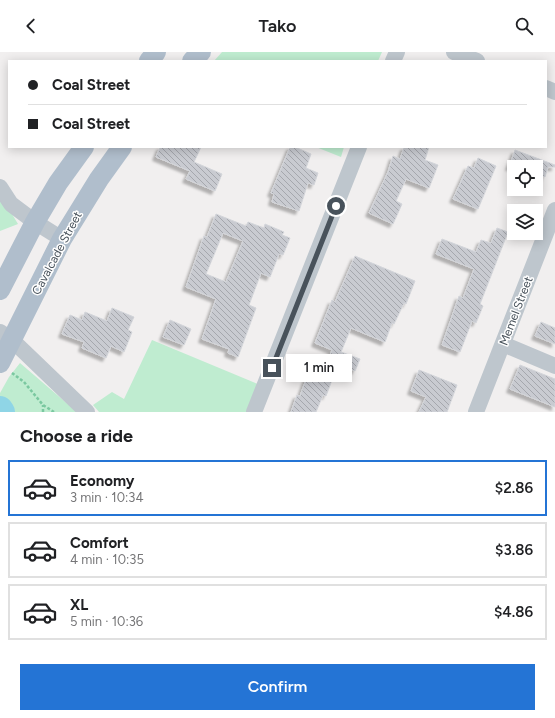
<!DOCTYPE html>
<html lang="en">
<head>
<meta charset="utf-8">
<style>
	body { margin:0; font-family:Figtree,sans-serif; background:#f6f6f6; color:#202124; height:100vh; display:flex; flex-direction:column; font-size:15px; white-space:nowrap }
	* { box-sizing:border-box; margin:0 }
	p { font-size:13px; color:#757577 }
	.icon { flex:none; width:22px; height:22px; fill:none; stroke:currentColor; stroke-width:2; stroke-linecap:round; stroke-linejoin:round }
	.map { position:relative; height:360px; overflow:hidden }
	.details { display:flex; flex-direction:column; background:#fff; flex:1 }
	.details>* { flex:none }
	.hud { position:absolute; left:8px; top:8px; width:539px; height:88px; border-radius:0px; box-shadow:0 2px 10px #0003; display:grid; align-content:center; height:88px; padding:0 20px; background:#fff }
	.buttons { position:absolute; left:507px; top:108px; display:grid; gap:8px }
	.buttons a { display:grid; place-items:center; width:36px; height:36px; border-radius:0px; background:#fff; box-shadow:0 2px 10px #0003; font-size:20px }
	.end { position:absolute; width:18px; height:18px; margin:-9px; border:5px solid #48525b; background:#fff; box-shadow:0 0 0 2px #fff }
	.from { border-radius:50% }
	.bubble { position:absolute; height:28px; border-radius:0px; background:#fff; box-shadow:0 2px 10px #0003; font-size:13px; font-weight:600; line-height:28px; text-align:center }
	.hud b { display:flex; align-items:center; gap:14px; height:38px; font-size:15px }
	.hud b+b { border-top:1px solid #e0e0e0 }
	.hud i { width:10px; height:10px; background:#202124 }
	ul { padding:0; list-style:none }
	li { display:flex; align-items:center; gap:12px; height:56px; margin:0 8px 6px; padding:0 12px; border:2px solid #e0e0e0; border-radius:0px }
	li div { flex:1 }
	li b { display:block; font-size:15px }
	li em { font-style:normal; font-weight:600 }
	li.active { border-color:#2474d5 }
	li>.icon { width:36px; height:36px; stroke-width:1.5 }
	h2 { padding:0 20px; font-size:18px; line-height:48px }
	.primary-button { display:flex; gap:8px; margin-top:auto; padding:8px 20px }
	.primary-button a { flex:1; height:46px; border-radius:0px; background:#2474d5; color:#fff; font-size:16px; font-weight:600; line-height:46px; text-align:center }
	header { display:flex; justify-content:space-between; align-items:center; height:52px; padding:0 20px; background:#fff; font-size:18px; font-weight:600 }
	.map>svg:first-child { display:block }
</style>
</head>
<body>
<header><svg class="icon" aria-label="back" viewBox="0 0 24 24"><path d="M15 5l-7 7 7 7"/></svg>Tako<svg class="icon" aria-label="search" viewBox="0 0 24 24"><circle cx="10" cy="10" r="6"/><path d="M15 15l6 6"/></svg></header>
<div class="map">
<svg width="555" height="360" viewBox="0 0 555 360">
	<defs>
		<pattern id="building-back-hatch" width="6" height="6" patternUnits="userSpaceOnUse"><rect width="6" height="6" fill="#c9cbd1"/><path d="M-1 5l2 2M0 0l6 6M5-1l2 2" fill="none" stroke="#a5a7ad"/></pattern>
		<filter id="shadow"><feDropShadow dx="-3.5" dy="3.5" stdDeviation="1" flood-color="#0004"/></filter>
	</defs>
	<rect width="100%" height="100%" fill="#f1efef"/>
	<path fill="#bfecd0" d="M222,0H382L378,9H214Z
		M316,95H344L341,105Z
		M0,142L18,172L0,179Z
		M152,288L260,333L249,360H99L93,353L112,340L124,347Z
		M20,311L77,360H0V341L9,325Z"/>
	<g fill="none" stroke-linecap="round" stroke-linejoin="round">
		<path stroke="#8fd5e6" stroke-width="26" d="M0,357L2,360"/>
	</g>
	<path fill="url(#building-back-hatch)" stroke="#d3d5da" fill-rule="evenodd" filter="url(#shadow)" d="M160,95H201L194,110L222,122L215,139L186,127L190,119L156,105Z
		M290,95H295L311,102L306,116L318,121L314,133L308,131L299,159L272,150L274,142L271,141Z
		M404,95H429L425,108L438,113L429,136L406,127L396,149L402,152L393,172L369,161L388,120L393,104L400,107Z
		M515,98L555,113V115H548L545,125L536,121V115H509Z
		M478,106L496,114L478,157L453,147L468,114L474,116Z
		M216,162L246,174L248,170L264,176L265,172L284,180L282,183L290,186L283,203L279,202L270,225L261,221L249,253L256,256L238,305L228,301L229,297L202,287L216,247L186,235L204,184L207,185ZM223,181L243,189L226,230L206,222Z
		M497,176L508,180L480,252L483,254L476,271L472,269L460,300L442,293L459,244L463,246L474,217L436,202L442,187L476,200L481,188L491,191Z
		M355,204L415,229L406,252L404,251L394,272L392,271L385,290L351,276L341,300L360,307L355,319L328,308L332,298L315,291L332,248L335,250Z
		M112,256L134,265L128,278L132,280L124,300L111,294L106,306L82,296L84,290L62,282L70,263L82,268L85,260L107,269Z
		M170,268L191,277L184,293L163,285Z
		M541,270L555,276V292L535,284Z
		M520,313L555,327V355L510,337Z
		M419,318L457,333L447,360H419L426,345L411,339Z
		M309,319L332,328L326,344L323,343L316,360H291L297,343L300,344Z"/>
	<g fill="none" stroke-linecap="round" stroke-linejoin="round">
		<path stroke="#7ac8a0" stroke-width="2.5" stroke-dasharray="3 2" stroke-linecap="butt" d="M12,321L24,330L43,353L54,360
			M43,360V353"/>
		<path stroke="#bec6cd" stroke-width="16" d="M454,0L477,9
			M393,9L397,0
			M546,36L555,40
			M0,135L11,152L35,170L62,187
			M0,280L12,288L87,360
			M503,292L555,314
			M254,360L359,95
			M476,360L555,158"/>
		<path stroke="#b0becc" stroke-width="20" d="M149,9L156,0
			M192,9L201,0
			M0,238L35,170L58,131L84,95
			M0,311L62,187L99,127L122,95"/>
	</g>
	<g fill="none" stroke-linecap="round" stroke-linejoin="round">
		<path stroke="#48525b" stroke-width="5" d="M272,316L336,154"/>
	</g>
	<g text-anchor="middle" dominant-baseline="central" stroke-width="3" stroke-linejoin="round" paint-order="stroke">
		<g font-size="12" fill="#48525b" stroke="#fff">
			<text transform="translate(57 201) rotate(-62)">Cavalcade Street</text>
			<text transform="translate(516 259) rotate(-69)">Memel Street</text>
		</g>
	</g>
</svg>
<div class="buttons">
<a><svg class="icon" aria-label="locate" viewBox="0 0 24 24"><circle cx="12" cy="12" r="6"/><path d="M12 2v4M12 18v4M2 12h4M18 12h4"/></svg></a>
<a><svg class="icon" aria-label="layers" viewBox="0 0 24 24"><path d="M12 4l9 5-9 5-9-5zM3 14l9 5 9-5"/></svg></a>
</div>
<i class="end from" style="left:336px;top:154px"></i>
<i class="end" style="left:272px;top:316px"></i>
<div class="bubble" style="left:286px;top:302px;width:66px">1 min</div>
<div class="hud">
<b><i class="from"></i>Coal Street</b>
<b><i></i>Coal Street</b>
</div>
</div>
<section class="details">
<h2>Choose a ride</h2>
<ul>
<li class="active"><svg class="icon" aria-label="car" viewBox="0 0 24 24"><path d="M5 17H2v-5l4-1 3-4h7l3 4 3 1v5h-3M9 17h6M6 11h13"/><circle cx="7" cy="17" r="2"/><circle cx="17" cy="17" r="2"/></svg><div><b>Economy</b><p>3 min · 10:34</p></div><em>$2.86</em></li>
<li><svg class="icon" aria-label="car" viewBox="0 0 24 24"><path d="M5 17H2v-5l4-1 3-4h7l3 4 3 1v5h-3M9 17h6M6 11h13"/><circle cx="7" cy="17" r="2"/><circle cx="17" cy="17" r="2"/></svg><div><b>Comfort</b><p>4 min · 10:35</p></div><em>$3.86</em></li>
<li><svg class="icon" aria-label="car" viewBox="0 0 24 24"><path d="M5 17H2v-5l4-1 3-4h7l3 4 3 1v5h-3M9 17h6M6 11h13"/><circle cx="7" cy="17" r="2"/><circle cx="17" cy="17" r="2"/></svg><div><b>XL</b><p>5 min · 10:36</p></div><em>$4.86</em></li>
</ul>
<div class="primary-button"><a>Confirm</a></div>
</section>
</body>
</html>
